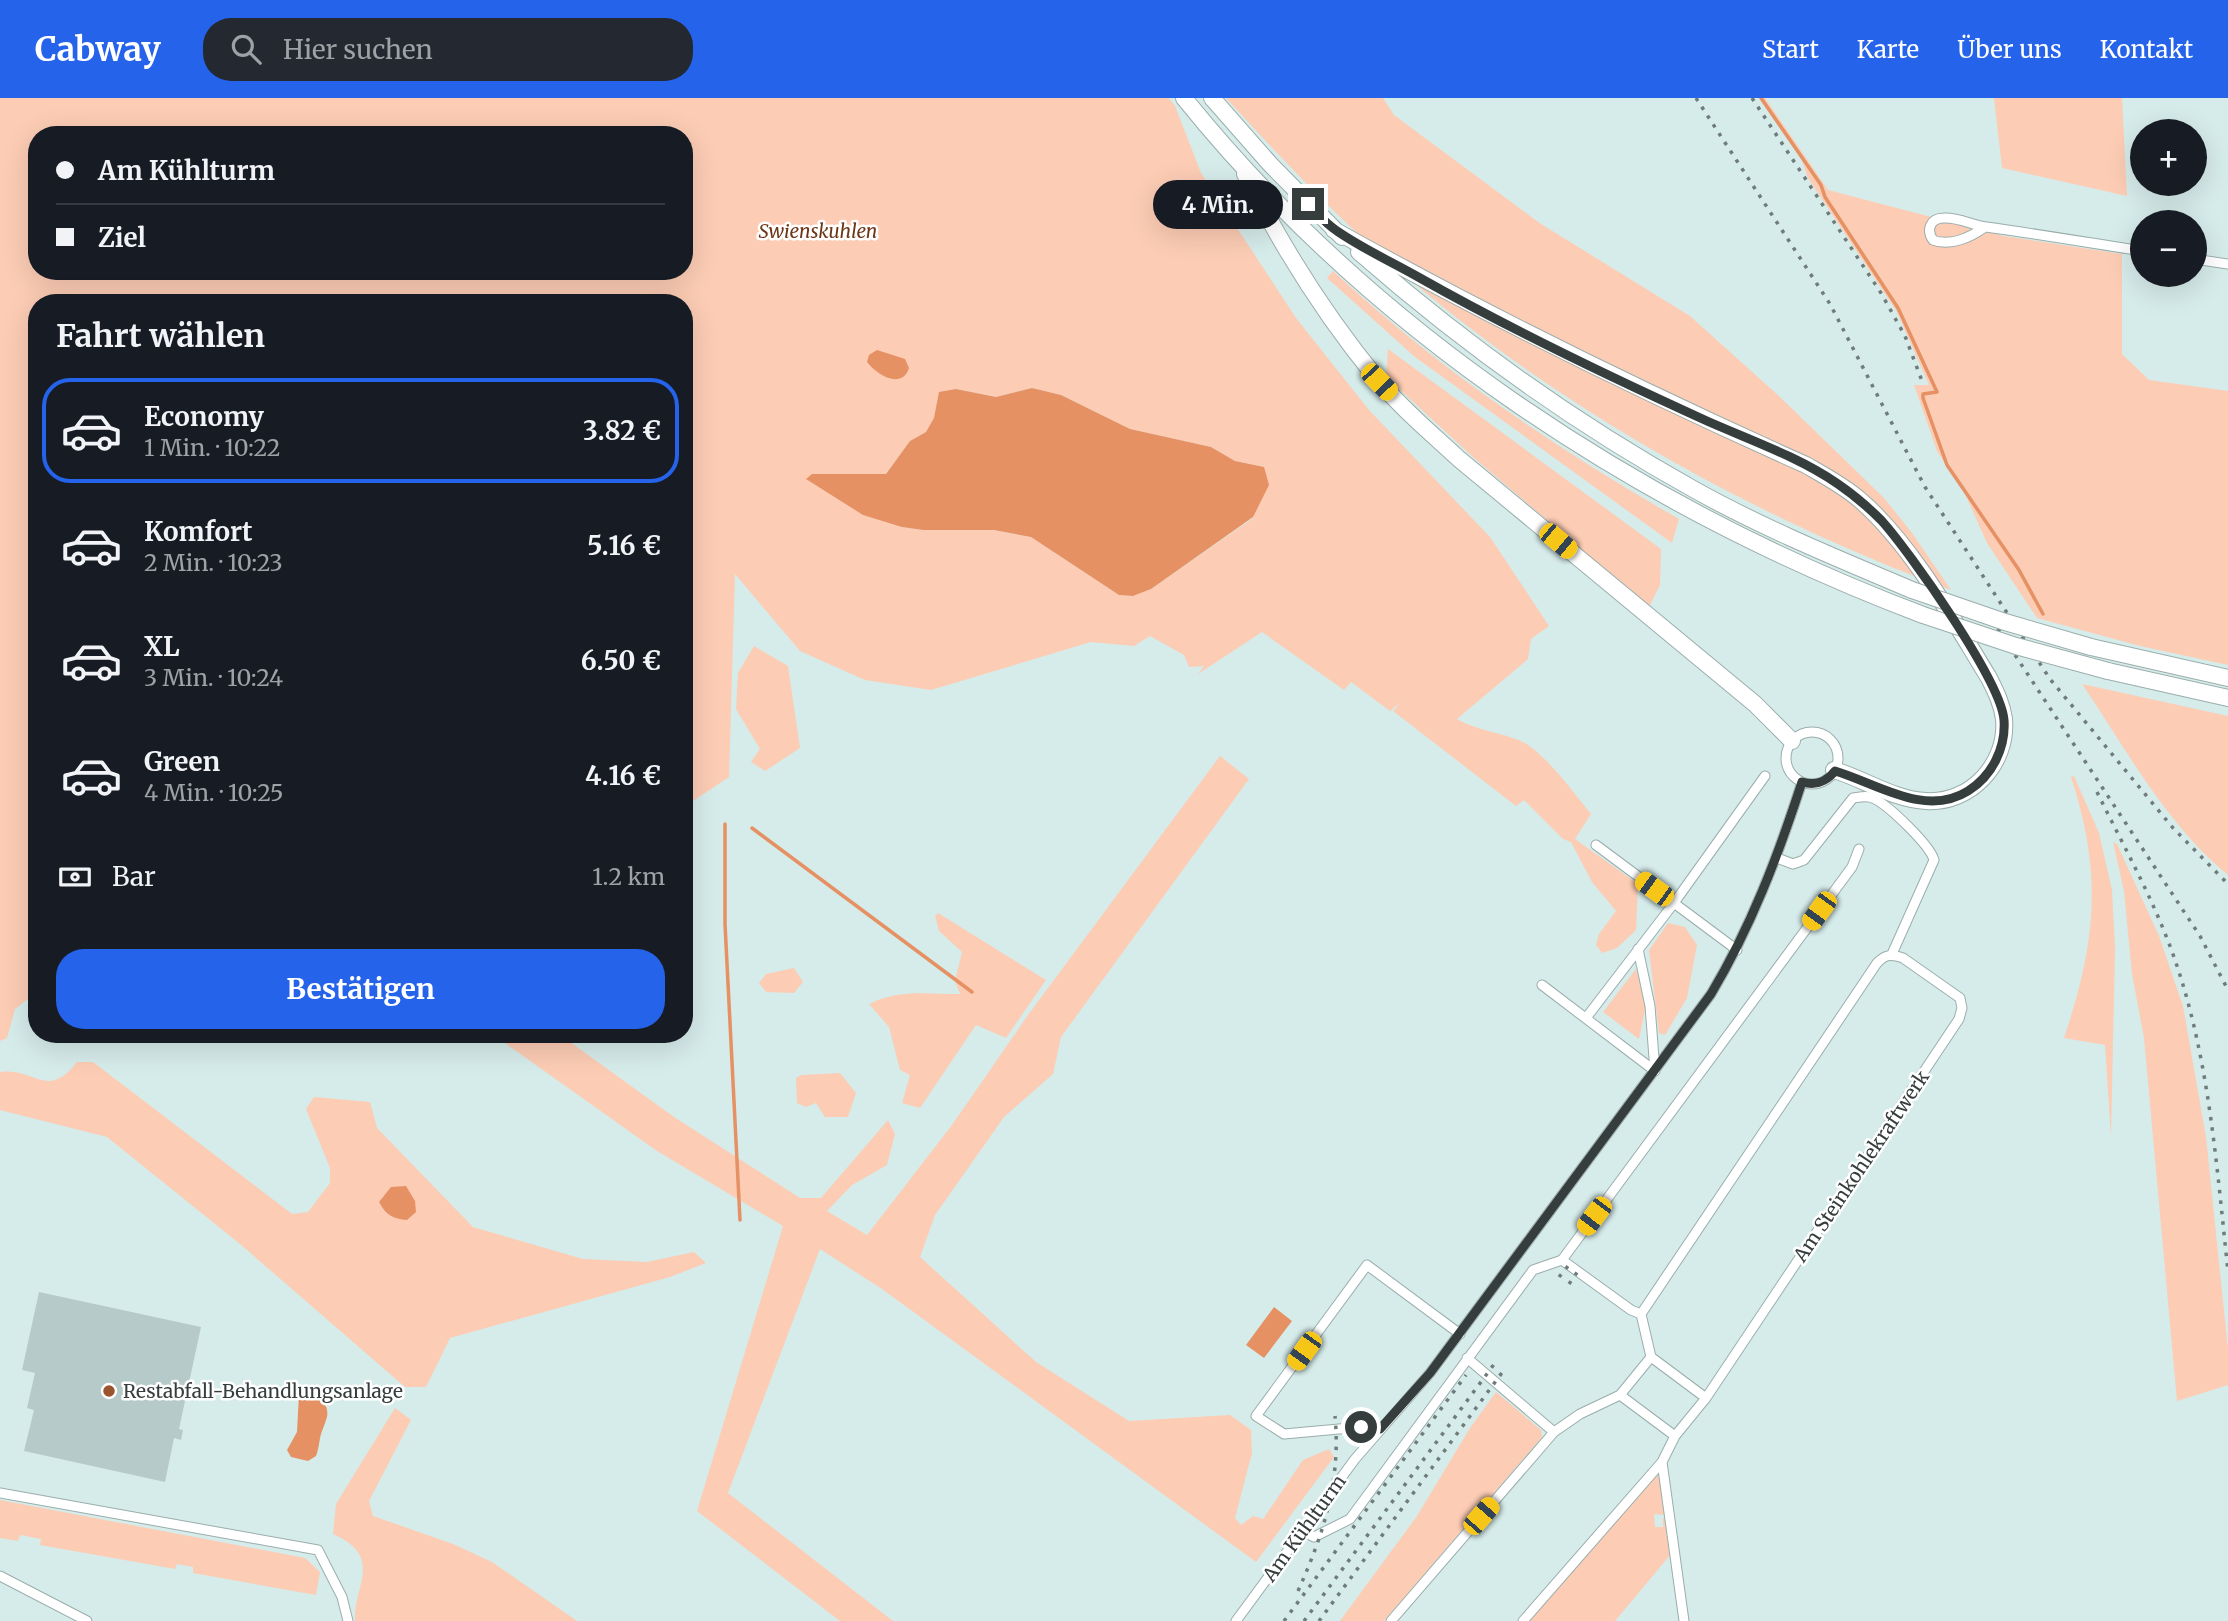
<!DOCTYPE html>
<html lang="de">
<head>
<meta charset="utf-8">
<style>
	body { margin:0; font-family:Merriweather,serif; background:#242831; color:#f1f3f6; height:100vh; display:flex; flex-direction:column; font-size:26px; white-space:nowrap }
	* { box-sizing:border-box; margin:0 }
	p { font-size:23px; color:#9ea1a6 }
	.icon { flex:none; width:38px; height:38px; fill:none; stroke:currentColor; stroke-width:2; stroke-linecap:round; stroke-linejoin:round }
	.map { position:relative; flex:1; overflow:hidden }
	.details { position:absolute; left:28px; top:196px; width:665px; height:749px; display:flex; flex-direction:column; background:#171b24; border-radius:28px; box-shadow:0 7px 28px #0002 }
	.details>* { flex:none }
	.hud { position:absolute; left:28px; top:28px; width:665px; height:154px; border-radius:28px; box-shadow:0 7px 28px #0002; display:grid; align-content:center; height:154px; padding:0 28px; background:#171b24 }
	.fabs { position:absolute; left:2130px; top:21px; display:grid; gap:14px }
	.fabs a { display:grid; place-items:center; width:77px; height:77px; border-radius:50%; background:#171b24; box-shadow:0 7px 28px #0002; font-size:35px }
	.end { position:absolute; width:32px; height:32px; margin:-16px; border:9px solid #363e3d; background:#fff; box-shadow:0 0 0 4px #fff }
	.from { border-radius:50% }
	.bubble { position:absolute; height:49px; border-radius:24px; background:#171b24; box-shadow:0 7px 28px #0002; font-size:23px; font-weight:700; line-height:49px; text-align:center }
	.car { position:absolute; width:21px; height:42px; margin:-21px -10px; border-radius:9px; box-shadow:0 0 5px 2px #0007; background:linear-gradient(#f5c518 24%,#345 0 40%,#f5c518 0 76%,#345 0 86%,#f5c518 0) }
	.hud b { display:flex; align-items:center; gap:24px; height:66px; font-size:26px }
	.hud b+b { border-top:2px solid #363941 }
	.hud i { width:18px; height:18px; background:#f1f3f6 }
	ul { padding:0; list-style:none }
	li { display:flex; align-items:center; gap:21px; height:105px; margin:0 14px 10px; padding:0 14px; border:4px solid transparent; border-radius:28px }
	li div { flex:1 }
	li b { display:block; font-size:26px }
	li em { font-style:normal; font-weight:700 }
	li.active { border-color:#2563eb }
	li>.icon { width:63px; height:63px; stroke-width:1.5 }
	h2 { padding:0 28px; font-size:32px; line-height:84px }
	.pay { display:flex; align-items:center; gap:18px; height:77px; padding:0 28px; font-size:26px }
	.pay p { margin-inline-start:auto }
	.button { display:flex; gap:14px; margin-top:auto; padding:14px 28px }
	.button a { flex:1; height:80px; border-radius:28px; background:#2563eb; color:#fff; font-size:28px; font-weight:700; line-height:80px; text-align:center }
	header { display:flex; align-items:center; gap:42px; box-sizing:border-box; height:98px; padding:0 35px; background:#2563eb; color:#fff }
	header strong { font-size:33px }
	nav { display:flex; gap:38px; margin-inline-start:auto; font-size:24px }
	.search { width:490px; height:63px; background:#242831; display:flex; align-items:center; gap:18px; box-sizing:border-box; padding:0 24px; border-radius:28px; color:#9ea1a6; font-size:26px }
	.map>svg:first-child { display:block }
</style>
</head>
<body>
<header>
<strong>Cabway</strong>
<div class="search"><svg class="icon" aria-label="search" viewBox="0 0 24 24"><circle cx="10" cy="10" r="6"/><path d="M15 15l6 6"/></svg>Hier suchen</div>
<nav><a>Start</a><a>Karte</a><a>Über uns</a><a>Kontakt</a></nav>
</header>
<div class="map">
<svg width="2228" height="1523" viewBox="0 0 2228 1523">
	<rect width="100%" height="100%" fill="#d6ecea"/>
	<path fill="#fcccb4" fill-rule="evenodd" d="M0,0H1169L1175,8L1201,75L1296,220L1369,312L1490,439L1549,528L1531,541L1528,561L1457,621C1479,634 1512,636 1528,647C1551,663 1573,694 1591,716L1575,741L1638,786L1636,832L1617,850L1602,855L1596,847L1599,836L1616,813L1592,784L1571,744L1563,741L1524,702L1516,708L1393,613L1401,604L1390,613L1351,584L1344,592L1262,534L1198,576L1204,568L1189,569L1184,557L1150,538L1134,548L1091,544L931,592L865,582L800,553L735,476L729,679L684,709V205H37V894L15,911L7,940L0,943ZM37,37H684V173H37ZM1032,290L1061,297L1130,331L1211,349L1235,363L1264,369L1253,420L1151,491L1133,498L1119,497L1031,439L994,432H923L902,429L812,376H886L910,343L926,334L956,291L996,299Z
		M1226,0H1383L1394,17L1541,126L1690,218L1780,299L1884,400L1912,435L1951,492C1749,417 1558,310 1395,169C1334,117 1280,59 1226,0Z
		M1759,0H1765L1828,92L2004,138L2122,156V256L2149,282L2228,293V567L2140,548L2037,520L1987,445L1966,398L1937,353L1914,287H1929L1897,214L1808,80L1800,57Z
		M1994,0H2122L2127,98L2002,70Z
		M1333,173C1437,270 1555,350 1679,421L1672,445L1415,259L1327,180Z
		M1388,251L1661,451L1660,487L1649,509L1474,360L1386,279Z
		M754,548L788,568L800,650L765,673L751,664L760,651L736,611L738,575Z
		M2082,586L2228,618V777C2166,726 2126,651 2082,586Z
		M1220,658L1249,681L1061,939L1053,976L1004,1019L935,1117L920,1159L1036,1264L1129,1323L1230,1317L1251,1332L1252,1355L1235,1420L1241,1427L1253,1418L1263,1421L1303,1362L1329,1351L1334,1359L1256,1464L882,1191L820,1151L728,1395L893,1523H840L697,1413L783,1128L657,1053L492,936H559L674,1019L800,1100H821L888,1022L895,1036L887,1067L852,1087L827,1113L867,1137L952,1027L1028,917Z
		M2074,678L2099,735L2112,792L2115,850L2111,1039L2105,947L2064,940C2096,844 2103,777 2071,679Z
		M2113,744L2117,746L2159,838L2183,908L2206,1039L2228,1251V1287L2177,1303L2144,940L2132,876L2124,793Z
		M938,815L1046,882L1006,940L976,927L920,1010L902,1005L910,977L900,972L889,929L869,906C899,891 927,896 960,896L955,883L962,854L939,833L935,818Z
		M1668,825L1685,829L1697,847L1687,900L1665,937L1659,935L1649,852Z
		M794,870L803,884L794,895L766,894L759,885L766,876Z
		M1636,871L1646,907L1639,941L1603,914Z
		M77,964H93L292,1116L308,1114L330,1085V1070L306,1011L314,999L370,1004L377,1030L473,1129L583,1161L647,1164L694,1154L706,1165L670,1179L450,1240L426,1289H405L240,1146L107,1039L0,1012V974C36,969 46,1003 77,964Z
		M840,975L856,995L848,1019H825L816,1005L806,1009L797,1005L796,980L801,977Z
		M1496,1294L1541,1332L1542,1339L1384,1523H1340L1417,1418L1470,1330Z
		M395,1310L411,1322L369,1403L373,1418L453,1446L492,1464L577,1523H355C353,1488 385,1459 333,1436L336,1406Z
		M1654,1377L1660,1378L1667,1417L1654,1416L1655,1429H1663V1420H1667L1671,1456L1615,1523H1528Z
		M0,1402L305,1460L320,1474L316,1497L193,1475V1469L177,1466L175,1471L40,1447L41,1441L20,1437L18,1443L0,1440Z"/>
	<path fill="#e59164" d="M877,252L905,261L909,270C902,292 877,277 867,264L869,257Z
		M1032,290L1061,297L1130,331L1211,349L1235,363L1264,369L1269,387L1253,419L1151,491L1133,498L1119,497L1031,439L994,432H923L902,429L863,417L806,381L812,376H886L910,343L926,334L934,320L939,294L956,291L996,299Z
		M406,1088L415,1103L416,1114L407,1122C393,1121 386,1117 379,1104L391,1089Z
		M1274,1209L1292,1223L1264,1260L1246,1247Z
		M307,1291L318,1294C331,1315 329,1314 321,1336C319,1343 319,1351 316,1358L308,1363L291,1359L287,1352L297,1334L299,1296Z"/>
	<g fill="none" stroke-linecap="round" stroke-linejoin="round">
		<path stroke="#e59164" stroke-width="3.5" d="M1761,0L1821,87L1825,99L1898,210L1937,294L1923,296V300L1947,367L2019,472L2043,516
			M725,726V826L740,1122
			M752,730L972,894"/>
	</g>
	<path fill="#b6cbc9" d="M39,1194L201,1229L179,1331L183,1332L181,1342L174,1340L165,1384L24,1353L34,1312L27,1310L35,1275L22,1272Z"/>
	<g fill="none" stroke-linecap="round" stroke-linejoin="round">
		<g stroke="#9aaeac" stroke-width="11">
			<path id="minor" d="M1985,129C1971,139 1950,149 1933,142C1926,132 1930,120 1944,120C1958,119 1972,127 1986,129C2038,136 2090,145 2142,153
				M2194,161L2228,166
				M1786 660a26 26 0 1 1 52 0a26 26 0 1 1-52 0Z
				M1596,747L1737,852
				M1777,760L1793,766L1804,762L1853,700C1861,699 1868,697 1875,701C1890,709 1930,747 1934,762L1892,856
				M1638,851L1650,908L1655,973
				M1542,887L1655,973
				M1586,920L1674,805L1765,678
				M1562,1162L1631,1212L1641,1216
				M1651,1259L1641,1216L1877,865C1886,856 1891,856 1903,860L1960,900L1962,910L1959,921L1706,1300L1675,1338L1662,1364L1684,1523
				M1467,1260L1554,1334
				M1380,1331L1361,1329L1284,1336L1256,1318L1367,1167L1460,1236
				M1675,1338L1620,1297L1651,1259L1706,1300
				M0,1395L318,1452L342,1499L348,1523
				M1302,1433L1314,1439L1350,1421L1533,1172L1562,1162L1852,769L1859,751
				M0,1478L87,1523
				M1236,1523L1355,1361L1430,1275L1711,896C1751,829 1778,758 1802,684
				M1391,1523L1554,1334L1580,1316L1620,1297
				M1523,1523L1662,1364"/>
		</g>
		<g stroke="#9aaeac" stroke-width="18">
			<path id="motorway" d="M1184,0C1375,237 1640,410 1923,517
				M1212,0L1270,66L1342,139
				M1245,76C1282,149 1326,219 1378,282C1402,311 1431,335 1459,361L1755,606L1792,643
				M1334,132C1488,218 1645,295 1806,367C1825,378 1844,388 1860,402C1911,446 1954,523 1989,580C1996,594 2002,606 2004,621C2008,665 1971,706 1926,703C1895,702 1864,681 1834,672
				M1359,154C1463,245 1574,325 1695,392C1765,431 1839,461 1912,492
				M2091,549L2228,580
				M2108,573L2228,600"/>
		</g>
		<use href="#minor" stroke="#fff" stroke-width="9"/>
		<use href="#motorway" stroke="#fff" stroke-width="16"/>
		<path stroke="#6f7c7b" stroke-width="3.5" stroke-dasharray="3.5 7" stroke-linecap="butt" d="M1696,0L1830,206L1925,389L2050,581L2173,730L2228,786
			M1752,0L1881,195L1905,238L1922,283
			M1992,522L2200,838L2228,892
			M2097,694C2126,753 2159,811 2179,874C2210,970 2217,1073 2228,1173
			M1559,1179L1569,1167
			M1569,1186L1578,1173
			M1298,1493C1324,1435 1341,1382 1335,1318
			M1284,1523L1466,1277
			M1304,1523L1495,1265
			M1319,1523L1504,1272"/>
		<g stroke="#9aaeac" stroke-width="18" stroke-linecap="butt">
			<path id="motorway-bridge" d="M1912,492L2005,524L2091,549
				M1923,517L2016,548L2108,573"/>
		</g>
		<use href="#motorway-bridge" stroke="#fff" stroke-width="16"/>
	</g>
	<g fill="none" stroke-linecap="round" stroke-linejoin="round">
		<path stroke="#363e3d" stroke-width="9" d="M1308,106C1317,115 1326,126 1337,133C1363,151 1392,164 1420,180C1512,232 1610,279 1707,323C1750,342 1799,359 1838,386C1854,397 1868,409 1881,422C1910,454 2001,583 2004,622C2006,650 1992,678 1968,693C1925,720 1876,685 1835,673C1826,684 1816,688 1802,684C1778,758 1751,829 1711,896L1430,1275L1380,1331L1361,1329"/>
	</g>
	<circle fill="#9b542c" stroke="#fff" stroke-width="2.5" cx="109" cy="1293" r="7"/>
	<g text-anchor="middle" dominant-baseline="central" stroke-width="5" stroke-linejoin="round" paint-order="stroke">
		<g font-size="19" font-style="italic" fill="#6d3717" stroke="#fff">
			<text x="818" y="133">Swienskuhlen</text>
		</g>
		<g font-size="19" fill="#363e3d" stroke="#fff">
			<text transform="translate(1861 1068) rotate(-56)">Am Steinkohlekraftwerk</text>
			<text transform="translate(1304 1430) rotate(-54)">Am Kühlturm</text>
		</g>
		<g font-size="19" fill="#363e3d" stroke="#fff" text-anchor="start">
			<text x="123" y="1293">Restabfall-Behandlungsanlage</text>
		</g>
	</g>
</svg>
<div class="fabs">
<a>+</a>
<a>−</a>
</div>
<i class="end from" style="left:1361px;top:1329px"></i>
<i class="end" style="left:1308px;top:106px"></i>
<div class="bubble" style="left:1153px;top:82px;width:130px">4 Min.</div>
<i class="car" style="left:1379px;top:284px;rotate:136deg"></i>
<i class="car" style="left:1558px;top:443px;rotate:130deg"></i>
<i class="car" style="left:1654px;top:791px;rotate:306deg"></i>
<i class="car" style="left:1819px;top:813px;rotate:216deg"></i>
<i class="car" style="left:1594px;top:1118px;rotate:217deg"></i>
<i class="car" style="left:1304px;top:1253px;rotate:216deg"></i>
<i class="car" style="left:1481px;top:1418px;rotate:41deg"></i>
<div class="hud">
<b><i class="from"></i>Am Kühlturm</b>
<b><i></i>Ziel</b>
</div>
<section class="details">
<h2>Fahrt wählen</h2>
<ul>
<li class="active"><svg class="icon" aria-label="car" viewBox="0 0 24 24"><path d="M5 17H2v-5l4-1 3-4h7l3 4 3 1v5h-3M9 17h6M6 11h13"/><circle cx="7" cy="17" r="2"/><circle cx="17" cy="17" r="2"/></svg><div><b>Economy</b><p>1 Min. · 10:22</p></div><em>3.82 €</em></li>
<li><svg class="icon" aria-label="car" viewBox="0 0 24 24"><path d="M5 17H2v-5l4-1 3-4h7l3 4 3 1v5h-3M9 17h6M6 11h13"/><circle cx="7" cy="17" r="2"/><circle cx="17" cy="17" r="2"/></svg><div><b>Komfort</b><p>2 Min. · 10:23</p></div><em>5.16 €</em></li>
<li><svg class="icon" aria-label="car" viewBox="0 0 24 24"><path d="M5 17H2v-5l4-1 3-4h7l3 4 3 1v5h-3M9 17h6M6 11h13"/><circle cx="7" cy="17" r="2"/><circle cx="17" cy="17" r="2"/></svg><div><b>XL</b><p>3 Min. · 10:24</p></div><em>6.50 €</em></li>
<li><svg class="icon" aria-label="car" viewBox="0 0 24 24"><path d="M5 17H2v-5l4-1 3-4h7l3 4 3 1v5h-3M9 17h6M6 11h13"/><circle cx="7" cy="17" r="2"/><circle cx="17" cy="17" r="2"/></svg><div><b>Green</b><p>4 Min. · 10:25</p></div><em>4.16 €</em></li>
</ul>
<div class="pay"><svg class="icon" aria-label="cash" viewBox="0 0 24 24"><path d="M3 7h18v10H3z"/><circle cx="12" cy="12" r="2"/></svg>Bar<p>1.2 km</p></div>
<div class="button"><a>Bestätigen</a></div>
</section>
</div>
</body>
</html>
